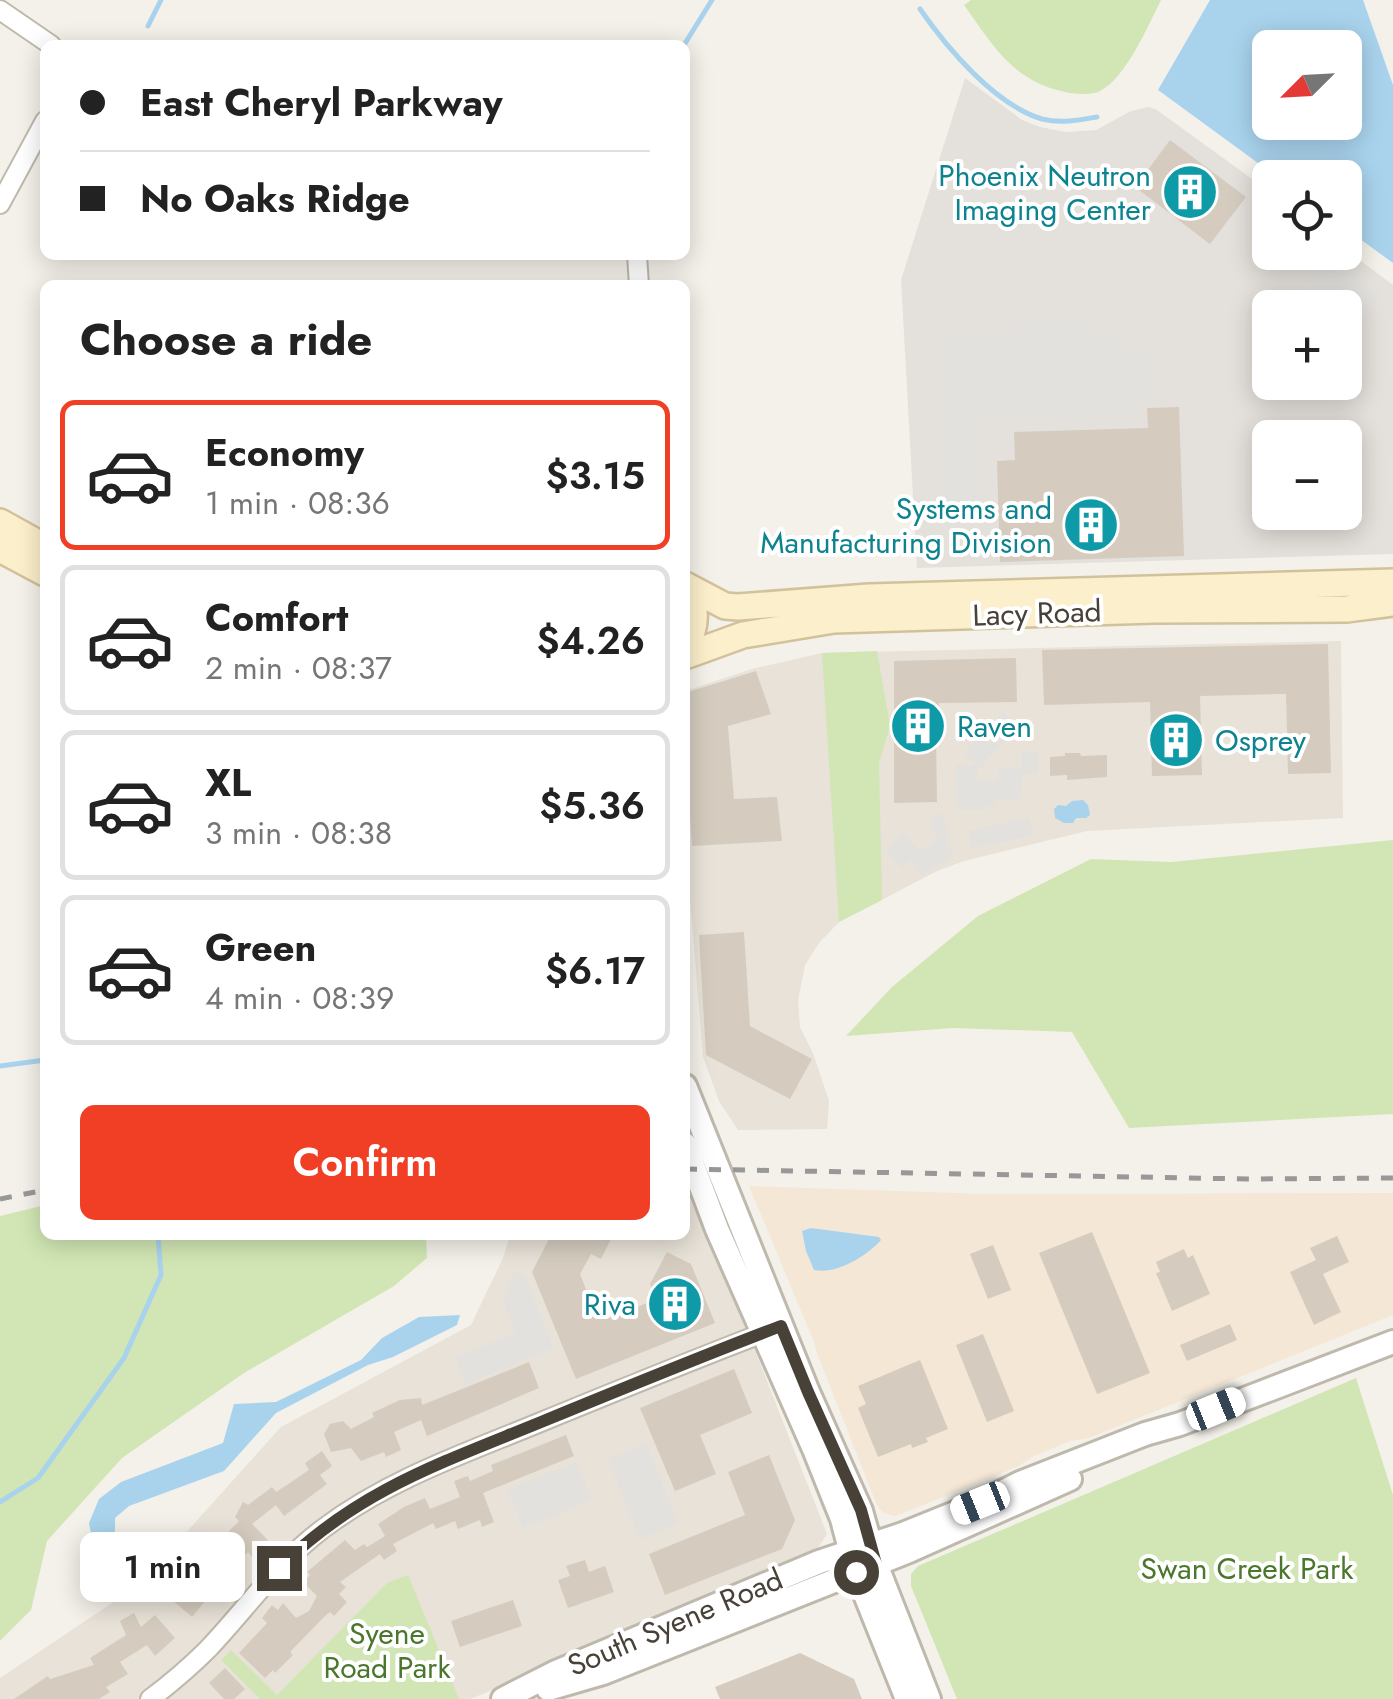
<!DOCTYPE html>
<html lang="en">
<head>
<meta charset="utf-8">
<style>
	body { margin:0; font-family:Jost,sans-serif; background:#f6f6f6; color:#222; height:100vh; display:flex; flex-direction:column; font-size:38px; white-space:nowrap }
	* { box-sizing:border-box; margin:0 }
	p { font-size:32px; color:#767676 }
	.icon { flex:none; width:55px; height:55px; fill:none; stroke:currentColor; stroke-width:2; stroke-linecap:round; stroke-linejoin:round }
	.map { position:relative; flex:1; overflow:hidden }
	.panel { position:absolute; left:40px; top:280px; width:650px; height:960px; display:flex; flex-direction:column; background:#fff; border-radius:15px; box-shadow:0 5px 25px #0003 }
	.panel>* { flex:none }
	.banner { position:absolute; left:40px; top:40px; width:650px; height:220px; border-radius:15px; box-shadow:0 5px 25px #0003; display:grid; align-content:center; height:220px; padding:0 40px; background:#fff }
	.needle { width:65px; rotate:246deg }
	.controls { position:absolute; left:1252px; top:30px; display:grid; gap:20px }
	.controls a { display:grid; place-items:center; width:110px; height:110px; border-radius:15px; background:#fff; box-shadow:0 5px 25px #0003; font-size:50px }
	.end { position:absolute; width:45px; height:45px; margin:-22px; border:12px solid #484138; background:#fff; box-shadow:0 0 0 5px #fff }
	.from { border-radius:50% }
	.bubble { position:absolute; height:70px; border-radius:15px; background:#fff; box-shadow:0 5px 25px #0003; font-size:32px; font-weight:600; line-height:70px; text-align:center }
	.car { position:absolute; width:30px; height:60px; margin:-30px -15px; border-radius:12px; box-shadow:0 0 8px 2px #0007; background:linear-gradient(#fff 24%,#345 0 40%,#fff 0 76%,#345 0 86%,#fff 0) }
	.banner b { display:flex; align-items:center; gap:35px; height:95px; font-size:38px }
	.banner b+b { border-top:2px solid #e0e0e0 }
	.banner i { width:25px; height:25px; background:#222 }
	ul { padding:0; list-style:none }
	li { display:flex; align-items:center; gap:30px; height:150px; margin:0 20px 15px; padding:0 20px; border:5px solid #e0e0e0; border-radius:15px }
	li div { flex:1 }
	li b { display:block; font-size:38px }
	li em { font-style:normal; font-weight:600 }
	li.current { border-color:#f03f24 }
	li>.icon { width:90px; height:90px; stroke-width:1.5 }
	h2 { padding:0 40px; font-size:45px; line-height:120px }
	.cta { display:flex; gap:20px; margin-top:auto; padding:20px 40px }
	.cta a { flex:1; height:115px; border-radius:15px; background:#f03f24; color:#fff; font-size:40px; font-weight:600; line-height:115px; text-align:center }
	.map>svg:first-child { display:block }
</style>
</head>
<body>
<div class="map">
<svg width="1393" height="1699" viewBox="0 0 1393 1699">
	<rect width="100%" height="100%" fill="#f4f1ea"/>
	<path fill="#e8e2d8" d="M1341,641L1343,818L1087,831L964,861L937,871L839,922L819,943L805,965L798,1000L800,1027L813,1053L829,1101L827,1129L738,1130L719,1101L703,1057L685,837V691L752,669L822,653Z
		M685,1185H687L756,1353L827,1534L814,1554L607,1644L470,1699H0V1678L139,1585L281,1427L471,1325L503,1258L510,1235H685Z"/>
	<path fill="#f4e7d6" d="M749,1186L986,1194L1393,1193V1315L1089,1438L1070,1441L1034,1456L1017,1467L903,1513L895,1516L887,1514L880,1510L876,1503L818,1356L814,1342Z"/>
	<path fill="#e4e0db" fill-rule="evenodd" d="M965,78L1022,120L1040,127L1066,132L1096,130L1131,111L1149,107L1157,110L1270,192V252H1345V249L1393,285V554L917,568L901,280ZM1270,308H1345V382H1270ZM1270,438H1345V512H1270Z"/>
	<path fill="#d1e6b4" d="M971,0H1161C1148,26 1126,78 1100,91C1090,96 1072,94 1061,91C1012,80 992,44 964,5Z
		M877,651L890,726L879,763L882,900L839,922L822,653Z
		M1393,840V1114L1129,1128L1072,1032L953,1028L846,1036L892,987L978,916L1091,859L1171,862Z
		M45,1205V1235H426L427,1258L394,1286L244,1373L122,1458L47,1541L31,1610L0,1641V1216Z
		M1356,1378L1393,1495V1699H957L911,1586V1574L918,1566Z
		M408,1575L459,1699H260L221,1660L231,1650L277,1695L387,1583Z"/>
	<path fill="#e3e1de" d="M1331,259L1378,296L1351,330L1345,325V308L1323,307L1317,303L1313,307H1298L1295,305Z
		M1085,326L1110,341L1134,348H1160L1161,396L1135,397V414L982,417L985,524L946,525L941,329Z
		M1003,712L1018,726L977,771V781H998V768H1021V751H1038V774L1021,775V799H995V806H986V810H957L956,765H976L964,753L979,736L989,744L997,736L989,728Z
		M940,813L950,835L946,838L954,856L919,875L912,858L902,868L886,851L903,833L919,850L938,840L929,819Z
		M1029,818L1033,836L972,848L968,831Z
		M515,1271L526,1277L553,1348L465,1385L455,1357L515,1333L503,1299Z
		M646,1443L678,1524L640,1539L608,1459Z
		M577,1462L592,1500L523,1528L507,1489Z"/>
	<path fill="#a9d3ed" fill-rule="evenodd" d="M1210,0H1363L1393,85V263L1345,228V178L1277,177L1158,90ZM1270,48H1345V122H1270Z
		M1083,800L1088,805L1090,815L1086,818H1076L1073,823H1064L1055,818L1054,809L1058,805L1066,806L1072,801Z
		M811,1228L879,1237L881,1240C867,1256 836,1275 814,1270L806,1251L802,1231Z
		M460,1315L457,1325L393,1357L368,1365L276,1413L224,1471L129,1506L115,1518V1536L127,1586L103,1597L89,1523L99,1499L121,1482L223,1443L234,1404L276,1402L361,1360L382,1338L419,1317Z"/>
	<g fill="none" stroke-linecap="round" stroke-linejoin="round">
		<path stroke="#a9d3ed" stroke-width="5" d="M920,9C947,48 995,105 1042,119C1061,124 1079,120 1097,117
			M148,26L161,0
			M684,45L712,0
			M0,1066L45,1060
			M0,1502L38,1478L124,1358L161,1275L158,1235"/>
	</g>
	<path fill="#d5ccbf" d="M1170,140L1246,197L1210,244L1135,187Z
		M1179,407L1184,556L1000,562L997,461L1015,460L1014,432L1148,428L1147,408Z
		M1328,644L1331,773L1288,774L1286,694L1200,696L1202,775L1152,776L1150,702L1044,705L1042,650Z
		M1016,658L1017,702L939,703L940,737H936L937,802L894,803V661Z
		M756,671L771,714L728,726L734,799L777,797L782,841L692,846L685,740V693Z
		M1065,753H1080L1081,756L1107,755V777L1067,780V775L1050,776V757L1065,756Z
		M744,932L750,1026L812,1059L790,1099L706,1055L699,935Z
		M1092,1232L1150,1373L1097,1394L1039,1253Z
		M551,1235H613L601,1259L591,1254L580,1274L594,1310L609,1318L657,1299L650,1284L667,1252L691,1264L715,1323L576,1379L532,1272Z
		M1337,1236L1349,1262L1323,1274L1341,1312L1314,1325L1290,1272L1316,1260L1310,1248Z
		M993,1245L1011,1290L988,1299L970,1254Z
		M1184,1249L1188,1258L1193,1255L1210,1294L1172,1311L1156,1273L1160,1272L1156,1262Z
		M1230,1324L1237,1340L1187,1361L1180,1345Z
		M983,1334L1014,1411L987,1422L956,1345Z
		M920,1360L948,1429L926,1438L928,1442L912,1448L911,1444L878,1457L858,1408L866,1404L858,1386Z
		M529,1362L539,1388L427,1436L421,1420L394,1432L401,1450L386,1457L384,1452L361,1461L351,1448L331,1452L324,1434L330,1424L343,1421L351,1429L374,1417L372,1413L400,1400L421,1398L422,1405Z
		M734,1369L752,1413L700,1435L716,1474L675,1491L640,1408Z
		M566,1435L574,1456L483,1493L494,1522L482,1527L480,1520L458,1529L455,1521L436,1529L433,1523L393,1544L397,1551L384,1560L380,1554L340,1582L346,1587L339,1594L347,1602L334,1616L330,1612L325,1616L290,1652L293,1655L275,1673L273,1670L265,1678L239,1653L267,1623L262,1618L272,1605L278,1610L283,1603L296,1618L309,1611L317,1596L303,1582L310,1575L307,1572L345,1540L355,1550L364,1544L367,1547L385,1536L378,1524L404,1507L425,1498L430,1509L460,1497L454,1481L468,1476L470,1481L493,1471L491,1465Z
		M322,1451L332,1466L320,1475L327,1484L284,1516L276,1505L252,1524L268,1540L252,1557L248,1552L225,1577L214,1568L195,1591L206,1600L192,1617L160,1590L184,1562L207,1549L220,1536L222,1538L239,1521L235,1517L243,1502L248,1505L272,1487L276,1492L290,1483L309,1470L305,1463Z
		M769,1455L795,1520L782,1549L665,1595L649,1554L745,1515L728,1472Z
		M585,1560L589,1572L605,1566L614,1592L568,1608L558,1580L570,1576L566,1566Z
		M513,1600L522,1626L460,1647L451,1621Z
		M134,1613L141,1627L155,1615L175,1638L155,1656L147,1645L120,1662L128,1674L106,1687L110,1692L99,1699H14L48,1676L50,1679L94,1665L90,1658L126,1635L120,1621Z
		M800,1653L854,1679L862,1699H720L715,1687Z
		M225,1668L245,1689L234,1699H224L209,1683Z"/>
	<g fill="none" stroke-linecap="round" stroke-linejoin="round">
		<g stroke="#bfb8ac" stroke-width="22">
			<path id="minor" d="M0,10L51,45
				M0,204L45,121
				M637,255L639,285
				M150,1699C170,1684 190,1667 208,1649C247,1608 278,1562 324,1528C388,1480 463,1454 536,1424C614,1392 692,1360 771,1330"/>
		</g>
		<g stroke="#bfb8ac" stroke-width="28">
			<path id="tertiary" d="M685,1086L808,1392L861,1511L876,1564L929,1699
				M685,1144L717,1229L814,1449L842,1519L856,1572L907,1699
				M548,1689L603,1673L909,1551L1070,1479
				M503,1699L554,1673L819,1562L903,1534L980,1503L1020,1483L1145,1434L1180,1424L1393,1342"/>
		</g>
		<g stroke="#d2c29b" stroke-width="30">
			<path id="secondary" d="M0,522L45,547
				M0,549L45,573
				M685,585C697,605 698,626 685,646
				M687,586L725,606L738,607L869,597L1393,582
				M685,656L743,635L834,620L1155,610L1347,609L1393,603"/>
		</g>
		<use href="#minor" stroke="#fff" stroke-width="18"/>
		<use href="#tertiary" stroke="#fff" stroke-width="22"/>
		<use href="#secondary" stroke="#fcefcb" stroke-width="25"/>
		<path stroke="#989898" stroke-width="5" stroke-dasharray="12 12" stroke-linecap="butt" d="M685,1169L1248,1179L1393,1178
			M0,1199L45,1190"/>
	</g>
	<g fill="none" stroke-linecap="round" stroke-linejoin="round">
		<path stroke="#484138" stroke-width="12" d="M279,1568C359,1489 444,1462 546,1420C624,1388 702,1356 781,1326L808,1392L861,1510L876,1564L856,1572"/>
	</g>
	<defs>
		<g id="building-disc" transform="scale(2.875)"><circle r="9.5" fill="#0f9aa8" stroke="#fff"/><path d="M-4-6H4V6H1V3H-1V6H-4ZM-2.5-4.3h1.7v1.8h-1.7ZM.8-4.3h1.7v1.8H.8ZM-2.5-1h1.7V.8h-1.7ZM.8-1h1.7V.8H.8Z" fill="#fff"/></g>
	</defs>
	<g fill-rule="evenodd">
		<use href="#building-disc" x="1190" y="192"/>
		<use href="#building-disc" x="1091" y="525"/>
		<use href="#building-disc" x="918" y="726"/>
		<use href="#building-disc" x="1176" y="740"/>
		<use href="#building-disc" x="675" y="1304"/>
	</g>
	<g text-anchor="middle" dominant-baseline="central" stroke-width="8" stroke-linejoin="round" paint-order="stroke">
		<g font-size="30" fill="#0d838f" stroke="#fff" text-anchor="end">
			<text x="1151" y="175">Phoenix Neutron<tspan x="1151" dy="34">Imaging Center</tspan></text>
			<text x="1052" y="508">Systems and<tspan x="1052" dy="34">Manufacturing Division</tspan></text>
			<text x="957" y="726" text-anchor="start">Raven</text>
			<text x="1215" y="740" text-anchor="start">Osprey</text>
			<text x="636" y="1304">Riva</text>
		</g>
		<g font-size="30" fill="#484138" stroke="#fff">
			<text transform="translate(1037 613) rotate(-2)">Lacy Road</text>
			<text transform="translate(675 1622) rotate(-23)">South Syene Road</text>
		</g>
		<g font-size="30" fill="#4b772d" stroke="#fff">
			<text x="1247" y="1568">Swan Creek Park</text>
			<text x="387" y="1633">Syene<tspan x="387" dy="34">Road Park</tspan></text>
		</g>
	</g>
</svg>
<div class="controls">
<a><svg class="needle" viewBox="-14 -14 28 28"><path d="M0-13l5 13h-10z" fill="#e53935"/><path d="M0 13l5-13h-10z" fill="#767676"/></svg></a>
<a><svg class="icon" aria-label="locate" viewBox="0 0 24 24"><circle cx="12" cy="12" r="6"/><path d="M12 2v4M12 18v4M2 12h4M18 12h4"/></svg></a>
<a>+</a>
<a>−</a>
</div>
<i class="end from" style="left:856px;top:1572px"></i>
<i class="end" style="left:279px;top:1568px"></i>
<div class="bubble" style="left:80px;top:1532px;width:165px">1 min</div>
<i class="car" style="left:1216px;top:1409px;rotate:68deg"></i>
<i class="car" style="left:980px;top:1503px;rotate:248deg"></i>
<div class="banner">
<b><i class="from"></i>East Cheryl Parkway</b>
<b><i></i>No Oaks Ridge</b>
</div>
<section class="panel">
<h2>Choose a ride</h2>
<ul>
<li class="current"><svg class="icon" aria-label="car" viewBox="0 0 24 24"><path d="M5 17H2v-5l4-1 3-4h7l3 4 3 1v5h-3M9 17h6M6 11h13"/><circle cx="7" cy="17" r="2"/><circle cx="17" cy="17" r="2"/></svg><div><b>Economy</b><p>1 min · 08:36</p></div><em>$3.15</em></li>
<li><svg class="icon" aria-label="car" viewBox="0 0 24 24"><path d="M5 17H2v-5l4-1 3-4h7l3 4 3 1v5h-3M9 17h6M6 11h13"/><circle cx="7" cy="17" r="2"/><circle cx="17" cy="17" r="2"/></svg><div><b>Comfort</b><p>2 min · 08:37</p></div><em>$4.26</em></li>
<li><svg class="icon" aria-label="car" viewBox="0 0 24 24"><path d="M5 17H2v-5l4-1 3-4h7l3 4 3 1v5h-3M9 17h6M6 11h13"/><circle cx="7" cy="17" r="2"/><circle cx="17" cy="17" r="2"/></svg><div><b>XL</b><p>3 min · 08:38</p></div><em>$5.36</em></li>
<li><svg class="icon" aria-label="car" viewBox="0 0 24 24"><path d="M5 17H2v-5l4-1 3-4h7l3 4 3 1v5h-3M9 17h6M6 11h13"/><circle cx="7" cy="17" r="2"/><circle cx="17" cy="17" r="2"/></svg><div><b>Green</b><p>4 min · 08:39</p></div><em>$6.17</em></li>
</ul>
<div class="cta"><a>Confirm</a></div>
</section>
</div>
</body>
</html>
